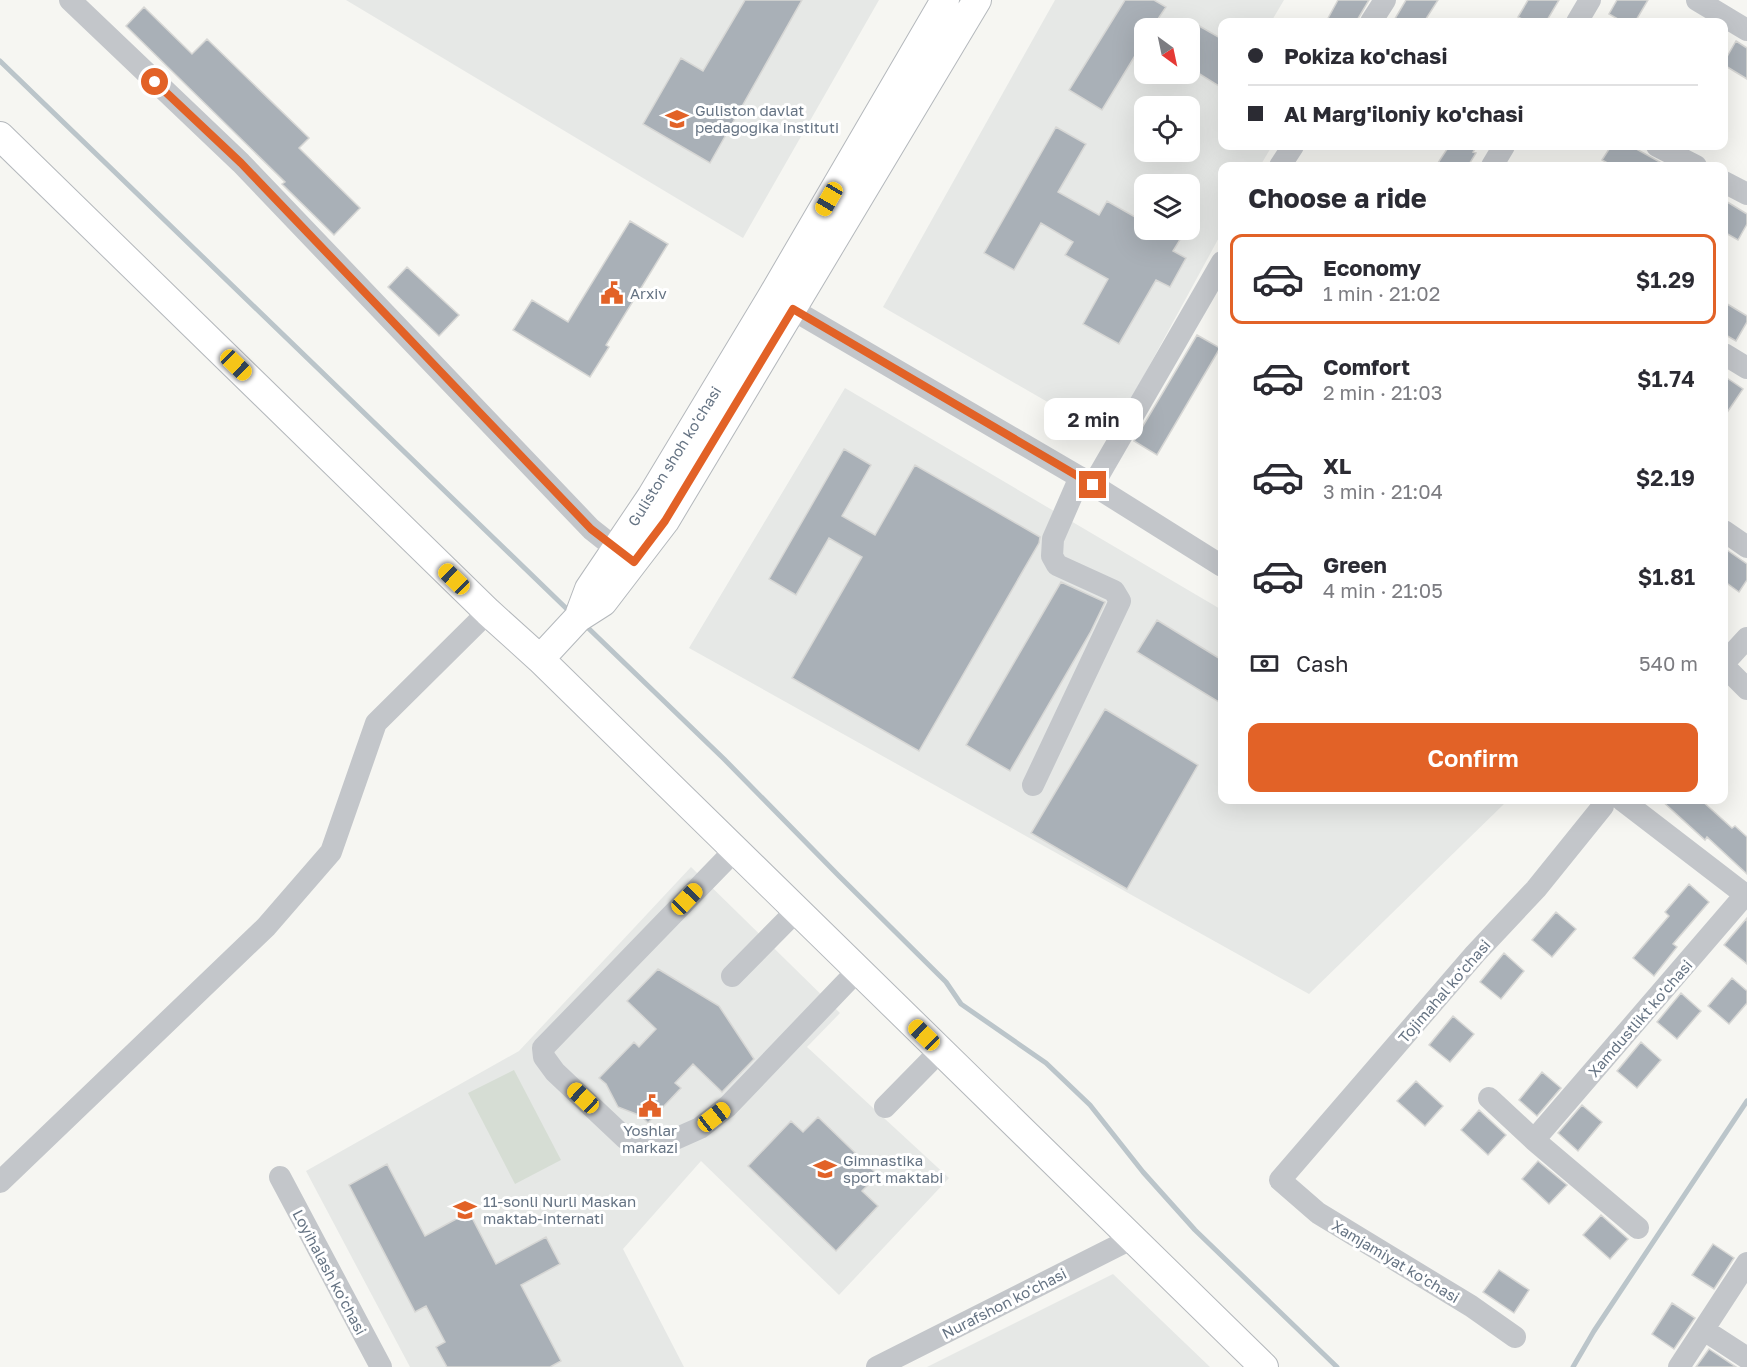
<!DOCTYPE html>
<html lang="en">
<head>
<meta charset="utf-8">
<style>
	body { margin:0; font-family:"Golos Text",sans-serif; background:#f2f2f3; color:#2b2b33; height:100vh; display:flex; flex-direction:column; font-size:22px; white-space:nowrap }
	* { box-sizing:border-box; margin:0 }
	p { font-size:20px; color:#7c7c81 }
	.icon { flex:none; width:33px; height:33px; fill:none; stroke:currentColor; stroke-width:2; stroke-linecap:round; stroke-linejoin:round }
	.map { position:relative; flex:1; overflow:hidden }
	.details { position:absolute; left:1218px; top:162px; width:510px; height:642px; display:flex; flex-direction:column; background:#fff; border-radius:12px; box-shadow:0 6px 24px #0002 }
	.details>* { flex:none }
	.top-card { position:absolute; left:1218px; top:18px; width:510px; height:132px; border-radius:12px; box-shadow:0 6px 24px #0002; display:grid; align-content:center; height:132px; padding:0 30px; background:#fff }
	.needle { width:39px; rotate:147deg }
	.controls { position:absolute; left:1134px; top:18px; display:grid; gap:12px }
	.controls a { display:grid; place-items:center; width:66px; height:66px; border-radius:12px; background:#fff; box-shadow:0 6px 24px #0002; font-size:30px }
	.end { position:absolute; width:27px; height:27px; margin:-14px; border:8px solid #e26227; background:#fff; box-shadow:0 0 0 3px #fff }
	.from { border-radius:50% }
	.bubble { position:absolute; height:42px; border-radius:12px; background:#fff; box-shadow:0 6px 24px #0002; font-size:20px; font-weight:600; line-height:42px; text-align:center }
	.car { position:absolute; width:18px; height:36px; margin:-18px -9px; border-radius:8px; box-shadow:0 0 4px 2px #0007; background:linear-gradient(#f5c518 24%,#345 0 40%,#f5c518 0 76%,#345 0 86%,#f5c518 0) }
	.top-card b { display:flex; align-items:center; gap:21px; height:57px; font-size:22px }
	.top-card b+b { border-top:2px solid #e1e1e2 }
	.top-card i { width:15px; height:15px; background:#2b2b33 }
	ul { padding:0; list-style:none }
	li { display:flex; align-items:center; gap:18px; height:90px; margin:0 12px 9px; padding:0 18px; border:3px solid transparent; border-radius:12px }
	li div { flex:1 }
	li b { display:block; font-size:22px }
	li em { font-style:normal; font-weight:600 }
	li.active { border-color:#e26227 }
	li>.icon { width:54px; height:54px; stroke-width:1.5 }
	h2 { padding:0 30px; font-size:27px; line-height:72px }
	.pay { display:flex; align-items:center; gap:15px; height:66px; padding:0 30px; font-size:22px }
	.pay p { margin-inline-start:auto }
	.primary-button { display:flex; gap:12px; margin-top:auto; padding:12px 30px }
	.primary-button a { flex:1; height:69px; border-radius:12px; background:#e26227; color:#fff; font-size:24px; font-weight:600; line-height:69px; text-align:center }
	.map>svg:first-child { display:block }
</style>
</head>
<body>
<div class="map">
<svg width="1747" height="1367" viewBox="0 0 1747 1367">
	<rect width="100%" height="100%" fill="#f6f6f2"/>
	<path fill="#e6e8e6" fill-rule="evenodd" d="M346,0H879L743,238Z
		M1055,0H1284L1271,22H1222V146H1272L1260,166H1222V232L1110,438L883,307ZM1144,28H1190V74H1144ZM1144,106H1190V152H1144ZM1144,184H1190V230H1144Z
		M845,388L1222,610V800H1507L1503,805L1309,994L689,648Z
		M691,867L840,1013L807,1047L949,1178L839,1295L701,1161L623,1249L684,1367H410L306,1171L519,1051Z
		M1113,1274L1210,1367H927Z"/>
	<path fill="#d6ddd4" d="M514,1070L561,1160L515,1184L468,1093Z"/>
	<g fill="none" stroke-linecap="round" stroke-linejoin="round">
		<path stroke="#bbc5ca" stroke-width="5" d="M0,61L570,612
			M584,624L724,759L839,876L946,982L961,1004L1046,1063L1090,1105L1143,1172L1195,1230L1337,1367
			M1573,1367L1594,1331L1747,1101"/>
	</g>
	<path fill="#a9b0b7" stroke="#d7d7d5" stroke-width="1.5" d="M745,0H802L710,163L643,124L681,58L703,71Z
		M1125,0H1154L1166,7L1152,28H1144V41L1102,110L1069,90Z
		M1338,0H1369L1356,22H1326Z
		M1406,0H1438L1424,22H1393Z
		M1528,0H1559L1546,22H1527L1518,17Z
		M1617,0H1648L1635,22H1623L1609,14Z
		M144,7L192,54L207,39L309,138L299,148L360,208L334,235L282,184L285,182L126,26Z
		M1194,23L1222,39V88L1190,68V31Z
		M1736,41L1747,48V79L1724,65V62Z
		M1056,127L1086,144L1058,192L1099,215L1107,201L1144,222V230H1186L1173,251L1186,258L1170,287L1156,280L1119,344L1083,324L1108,279L1065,255L1073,242L1041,223L1014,270L984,253Z
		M1449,146H1477L1473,152L1476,153L1468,166H1436Z
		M1611,146H1631L1667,166H1613L1602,160Z
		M1724,200L1747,214V224L1738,240L1724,232Z
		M630,221L668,244L606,345L609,347L590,377L513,330L532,300L568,322Z
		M407,267L459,315L439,336L388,287Z
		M1724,302L1747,316V322L1736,341L1724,334Z
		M1197,335L1220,348L1157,455L1134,441Z
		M1724,376L1743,389L1724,417Z
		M844,449L871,465L842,516L875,535L915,465L1040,537L1039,543L919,751L792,678L862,557L829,538L796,595L769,579Z
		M1724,548L1747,564V580L1739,592L1724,581Z
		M1061,582L1105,602L1090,633L1010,771L966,745Z
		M1157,620L1222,660V704L1137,652Z
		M1105,709L1198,765L1127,889L1031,833Z
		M1661,800H1701L1732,828L1735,826L1747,837V874L1707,837L1705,840Z
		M1689,884L1709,902L1673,944L1677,947L1654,976L1633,958L1669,916L1665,912Z
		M1556,912L1576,929L1552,957L1532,940Z
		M1747,918V964L1724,945Z
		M1504,953L1524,971L1501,999L1480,982Z
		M658,969L719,1006L754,1059L722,1092L693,1064L675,1083L681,1088L648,1123L641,1116L618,1107L606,1084L599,1078L634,1042L639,1047L656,1029L627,1001Z
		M1732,978L1747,991V1003L1729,1024L1708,1006Z
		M1681,993L1701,1011L1677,1039L1657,1022Z
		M1453,1016L1474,1034L1450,1062L1429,1045Z
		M1641,1042L1661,1060L1637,1088L1617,1071Z
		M1542,1072L1561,1088L1537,1116L1519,1100Z
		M1416,1081L1443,1106L1425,1126L1397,1101Z
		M1582,1105L1602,1122L1578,1151L1558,1133Z
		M1479,1110L1506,1135L1488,1155L1461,1130Z
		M818,1117L878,1175L862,1191L878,1206L836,1251L748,1166L791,1121L803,1132Z
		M1538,1161L1567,1185L1549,1204L1522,1179Z
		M387,1164L425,1236L469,1212L496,1264L546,1237L560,1264L521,1285L561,1361L550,1367H447L436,1347L445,1342L426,1306L415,1312L349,1185Z
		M1601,1215L1628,1239L1610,1259L1583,1235Z
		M1713,1244L1734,1258L1714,1289L1692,1275Z
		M1499,1270L1529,1290L1514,1313L1483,1292Z
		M1672,1303L1695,1318L1674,1349L1652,1334Z
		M1709,1349L1736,1367H1696Z"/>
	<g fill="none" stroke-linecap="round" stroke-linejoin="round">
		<g stroke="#b4b8bc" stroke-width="30">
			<path id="major" d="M0,136L488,612L540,659L1264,1367
				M580,613L589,589L651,497L771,298L945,0
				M540,659L578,618L603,602L665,521L977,0"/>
		</g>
		<path stroke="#c3c6ca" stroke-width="22" d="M70,0L241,163L591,529L629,559
			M1697,0L1747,30
			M1371,22L1385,0
			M1577,22L1590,0
			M1657,146L1696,166
			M1280,166L1293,146
			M1492,166L1504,146
			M1724,182L1747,194
			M778,301L1093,485L1222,566
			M1724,354L1747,368
			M1093,485L1222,262
			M1724,531L1747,547
			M1724,663L1747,638
			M1724,666L1747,689
			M1033,785L1120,601L1114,591L1057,565L1052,556L1053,539L1080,477
			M1622,800L1747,896
			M735,850L543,1048L544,1057L555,1072L625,1138L639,1143L664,1144L700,1128L728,1106L858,970
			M732,976L797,910
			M1489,1098L1534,1140L1638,1228
			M885,1107L940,1051
			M1534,1140L1745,895
			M280,1177L381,1367
			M0,1182L266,927L331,852L376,723L488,612
			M1704,1330L1747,1358
			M1515,1337L1471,1306L1318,1213L1280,1180L1475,954L1536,889L1603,806V800
			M877,1367L1131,1239
			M1679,1367L1747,1263"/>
		<use href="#major" stroke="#fff" stroke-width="28"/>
	</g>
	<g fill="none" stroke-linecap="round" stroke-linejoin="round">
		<path stroke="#e26227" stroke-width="8" d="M155,82L241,163L591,529L634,562L665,521L793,309L1093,485"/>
	</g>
	<defs>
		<g id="university-bare" transform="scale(1.8)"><path d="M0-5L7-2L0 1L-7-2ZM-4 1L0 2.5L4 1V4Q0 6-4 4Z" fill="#e26227" stroke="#fff" stroke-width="2.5" paint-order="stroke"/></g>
		<g id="civic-bare" transform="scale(1.8)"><path d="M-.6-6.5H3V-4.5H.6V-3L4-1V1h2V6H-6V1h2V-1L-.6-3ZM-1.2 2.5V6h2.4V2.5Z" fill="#e26227" stroke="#fff" stroke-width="2.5" paint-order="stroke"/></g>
		<g id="school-bare" transform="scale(1.8)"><path d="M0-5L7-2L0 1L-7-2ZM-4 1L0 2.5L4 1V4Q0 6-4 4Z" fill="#e26227" stroke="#fff" stroke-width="2.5" paint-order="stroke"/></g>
	</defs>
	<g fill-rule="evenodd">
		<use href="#university-bare" x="677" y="119"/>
		<use href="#civic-bare" x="612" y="293"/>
		<use href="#civic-bare" x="650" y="1106"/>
		<use href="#school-bare" x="825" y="1169"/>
		<use href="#school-bare" x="465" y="1210"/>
	</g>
	<g text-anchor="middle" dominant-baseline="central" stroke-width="6" stroke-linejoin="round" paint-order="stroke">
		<g font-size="15" fill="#657383" stroke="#fff" text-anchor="start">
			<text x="695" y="110">Guliston davlat<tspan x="695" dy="17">pedagogika instituti</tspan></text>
			<text x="630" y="293">Arxiv</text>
			<text x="650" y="1130" text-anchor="middle">Yoshlar<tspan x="650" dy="17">markazi</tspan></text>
			<text x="843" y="1160">Gimnastika<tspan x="843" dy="17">sport maktabi</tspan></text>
			<text x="483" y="1201">11-sonli Nurli Maskan<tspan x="483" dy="17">maktab-internati</tspan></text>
		</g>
		<g font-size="15" fill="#657383" stroke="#fff">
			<text transform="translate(674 456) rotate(-58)">Guliston shoh ko'chasi</text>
			<text transform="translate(1444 991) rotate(-49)">Tojimahal ko'chasi</text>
			<text transform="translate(1640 1018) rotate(-49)">Xamdustlikt ko'chasi</text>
			<text transform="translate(1396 1261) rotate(31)">Xamjamiyat ko'chasi</text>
			<text transform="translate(330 1272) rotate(62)">Loyihalash ko'chasi</text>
			<text transform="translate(1004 1303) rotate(-27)">Nurafshon ko'chasi</text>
		</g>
	</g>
</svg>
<div class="controls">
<a><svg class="needle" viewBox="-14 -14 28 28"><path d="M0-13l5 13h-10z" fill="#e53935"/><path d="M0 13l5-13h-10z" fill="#7c7c81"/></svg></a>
<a><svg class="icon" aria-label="locate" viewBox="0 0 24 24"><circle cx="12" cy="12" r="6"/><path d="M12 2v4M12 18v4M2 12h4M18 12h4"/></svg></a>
<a><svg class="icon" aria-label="layers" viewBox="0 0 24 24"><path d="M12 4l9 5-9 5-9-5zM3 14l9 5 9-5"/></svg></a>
</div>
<i class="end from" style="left:155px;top:82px"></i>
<i class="end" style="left:1093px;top:485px"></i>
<div class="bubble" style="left:1044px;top:398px;width:99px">2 min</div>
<i class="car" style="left:829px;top:199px;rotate:210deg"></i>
<i class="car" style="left:236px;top:365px;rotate:134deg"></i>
<i class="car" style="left:454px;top:579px;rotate:314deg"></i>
<i class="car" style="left:687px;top:899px;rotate:44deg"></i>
<i class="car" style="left:924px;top:1035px;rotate:314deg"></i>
<i class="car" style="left:583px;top:1098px;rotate:313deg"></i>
<i class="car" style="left:714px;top:1117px;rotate:52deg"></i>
<div class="top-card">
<b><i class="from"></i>Pokiza ko'chasi</b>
<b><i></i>Al Marg'iloniy ko'chasi</b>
</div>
<section class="details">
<h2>Choose a ride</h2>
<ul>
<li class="active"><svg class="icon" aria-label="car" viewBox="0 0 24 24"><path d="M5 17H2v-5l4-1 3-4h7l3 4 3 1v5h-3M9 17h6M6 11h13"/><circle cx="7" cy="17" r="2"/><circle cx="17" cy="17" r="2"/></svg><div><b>Economy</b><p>1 min · 21:02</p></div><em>$1.29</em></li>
<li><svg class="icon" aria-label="car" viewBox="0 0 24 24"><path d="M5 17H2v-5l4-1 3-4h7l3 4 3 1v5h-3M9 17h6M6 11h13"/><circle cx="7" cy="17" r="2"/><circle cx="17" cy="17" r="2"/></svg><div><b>Comfort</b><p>2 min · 21:03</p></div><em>$1.74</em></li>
<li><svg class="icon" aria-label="car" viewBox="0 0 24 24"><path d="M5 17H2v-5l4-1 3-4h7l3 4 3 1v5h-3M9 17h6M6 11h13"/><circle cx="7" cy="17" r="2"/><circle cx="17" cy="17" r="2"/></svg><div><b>XL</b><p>3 min · 21:04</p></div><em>$2.19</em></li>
<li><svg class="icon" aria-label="car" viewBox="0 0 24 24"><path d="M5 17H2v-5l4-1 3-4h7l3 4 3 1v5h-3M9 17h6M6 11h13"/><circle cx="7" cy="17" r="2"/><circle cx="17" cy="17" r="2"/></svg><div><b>Green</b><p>4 min · 21:05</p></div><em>$1.81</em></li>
</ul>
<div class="pay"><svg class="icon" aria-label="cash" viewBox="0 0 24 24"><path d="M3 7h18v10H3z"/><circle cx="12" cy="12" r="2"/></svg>Cash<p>540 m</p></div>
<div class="primary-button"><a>Confirm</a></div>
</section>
</div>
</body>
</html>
